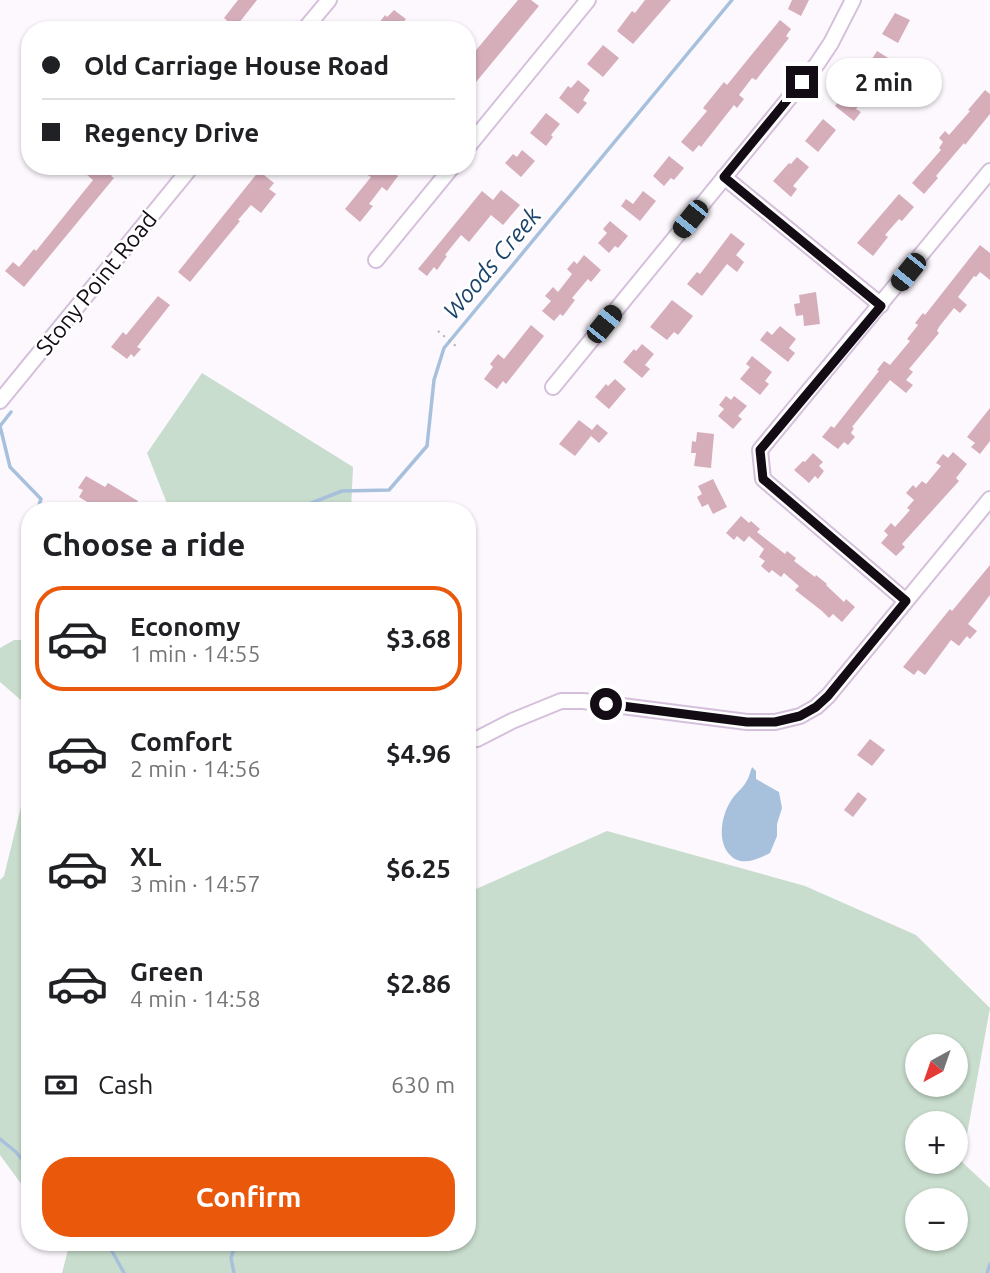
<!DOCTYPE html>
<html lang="en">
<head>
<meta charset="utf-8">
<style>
	body { margin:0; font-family:Ubuntu,sans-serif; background:#f6f6f6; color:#202124; height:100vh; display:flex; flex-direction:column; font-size:26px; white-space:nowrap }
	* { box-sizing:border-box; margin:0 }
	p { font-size:23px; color:#757577 }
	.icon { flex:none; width:38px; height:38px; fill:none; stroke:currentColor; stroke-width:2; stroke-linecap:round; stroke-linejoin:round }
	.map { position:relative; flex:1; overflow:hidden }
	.details { position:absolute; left:21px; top:502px; width:455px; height:749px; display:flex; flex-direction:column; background:#fff; border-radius:28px; box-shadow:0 2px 5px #0004 }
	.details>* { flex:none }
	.top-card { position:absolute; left:21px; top:21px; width:455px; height:154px; border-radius:28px; box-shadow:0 2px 5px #0004; display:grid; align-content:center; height:154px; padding:0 21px; background:#fff }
	.needle { width:46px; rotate:220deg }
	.buttons { position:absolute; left:905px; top:1034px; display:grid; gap:14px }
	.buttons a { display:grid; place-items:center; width:63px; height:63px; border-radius:50%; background:#fff; box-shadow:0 2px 5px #0004; font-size:35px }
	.end { position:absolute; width:32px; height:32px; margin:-16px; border:9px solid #130c15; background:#fff; box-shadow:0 0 0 4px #fff }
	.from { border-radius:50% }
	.bubble { position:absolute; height:49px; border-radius:24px; background:#fff; box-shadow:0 2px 5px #0004; font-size:23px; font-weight:700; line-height:49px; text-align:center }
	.car { position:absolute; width:21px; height:42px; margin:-21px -10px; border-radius:9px; box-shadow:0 0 5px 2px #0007; background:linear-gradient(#222 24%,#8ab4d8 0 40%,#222 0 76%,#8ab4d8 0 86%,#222 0) }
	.top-card b { display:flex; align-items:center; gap:24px; height:66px; font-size:26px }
	.top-card b+b { border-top:2px solid #e0e0e0 }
	.top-card i { width:18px; height:18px; background:#202124 }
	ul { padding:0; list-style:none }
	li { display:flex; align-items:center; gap:21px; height:105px; margin:0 14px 10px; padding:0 7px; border:4px solid transparent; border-radius:28px }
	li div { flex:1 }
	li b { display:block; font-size:26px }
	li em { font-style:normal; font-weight:700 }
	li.selected { border-color:#ea580c }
	li>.icon { width:63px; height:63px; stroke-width:1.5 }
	h2 { padding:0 21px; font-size:32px; line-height:84px }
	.pay { display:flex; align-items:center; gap:18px; height:77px; padding:0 21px; font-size:26px }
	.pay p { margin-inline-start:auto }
	.cta { display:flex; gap:14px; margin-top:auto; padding:14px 21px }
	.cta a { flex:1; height:80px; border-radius:28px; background:#ea580c; color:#fff; font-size:28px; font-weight:700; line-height:80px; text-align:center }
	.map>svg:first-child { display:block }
</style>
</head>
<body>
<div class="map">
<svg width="990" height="1273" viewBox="0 0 990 1273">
	<rect width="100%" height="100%" fill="#fdf8fe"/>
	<path fill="#c8ddcd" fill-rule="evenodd" d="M202,373L353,467L351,511H170L147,453Z
		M14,640H30V708L0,682V648Z
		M30,770V1196L0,1155V880L4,876Z
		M607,831L805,886L916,935L990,1008L962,1162L990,1188V1273H62L68,1250L63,1243L467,1242V893ZM956,1046V1085H917V1046ZM917,1124H956V1162H917ZM917,1200H956V1239H917Z"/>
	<path fill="#a7c1dd" d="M752,767L756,771V779L779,792L782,808L777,824V836L770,853C758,859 741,867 730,855C716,841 722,813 732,799C736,793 743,788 746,782C749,778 750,772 752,767Z"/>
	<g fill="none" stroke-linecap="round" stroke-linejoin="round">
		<path stroke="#a7c1dd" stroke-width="3.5" d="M0,426L10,467L41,499L37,511
			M0,426L11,412
			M291,511L342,491L389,490L427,446L434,380L444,348L732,0
			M0,1139L16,1152L30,1169
			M107,1242L124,1273
			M234,1273L231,1258L236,1242
			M987,1273L990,1264"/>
	</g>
	<path fill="#d5aeba" d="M238,0H257L235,28L224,18Z
		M518,0H531L539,6L467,93V69L471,65L467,61Z
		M645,0H671L633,44L617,31L632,11L635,13Z
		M792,0H809L801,16L788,9Z
		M394,10L406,19L397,30H374L385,15L387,17Z
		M895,13L910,20L898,43L882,34Z
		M780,20L791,29L786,36L789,38L756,80L752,78L739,95L744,99L737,108L734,105L701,147L699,145L693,152L681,142L707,111L703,108L724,82L727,85Z
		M603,45L619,58L603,77L587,64Z
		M877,51L890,59L882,74L890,79L886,86L861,72L869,58L872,59Z
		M578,80L590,90L583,100L587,103L578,114L559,98L568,86L571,88Z
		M853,88L865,98L856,109L861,112L854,121L835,106L845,93L848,95Z
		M985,90L990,94V114L965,145L964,143L936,176L938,178L924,194L912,183L941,150L939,148L943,142L939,138L945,131L949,135L970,111L968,110Z
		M546,113L560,124L551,135L553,137L546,146L530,133Z
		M823,119L836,130L818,152L805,141Z
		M522,150L535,161L521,177L505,163L513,154L517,157Z
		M669,156L684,168L674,180L671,178L664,186L653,176Z
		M797,157L809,167L793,186L797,189L791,197L773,181L789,163L791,164Z
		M92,166H119L111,176L114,178L24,287L5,271L13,262L19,267L34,249L36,251L93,180L86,174Z
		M372,166H400L394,173L398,176L387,191L382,187L369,204L373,206L360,222L345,209L371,177L366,174Z
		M259,171L274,183L269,189L276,194L261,213L251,205L238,220L240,221L190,282L178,272Z
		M501,190L520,205L503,225L491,215L469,242L461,235L445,255L447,256L437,270L434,267L427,276L418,269L482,191L493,200Z
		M643,191L656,201L640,221L621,206L626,199L633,204Z
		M899,194L914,207L902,221L899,219L885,235L888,237L873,256L857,243Z
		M610,221L628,236L618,248L615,246L609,253L598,243L607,233L603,229Z
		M731,233L745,244L736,255L744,262L737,272L727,264L702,296L687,284L697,272L700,274Z
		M980,245L990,253V280L980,272L976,277L974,276L958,297L967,305L960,313L954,308L939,327L937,331L939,333L909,369L913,372L906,380L913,385L906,393L890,380L852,427L854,428L851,433L855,437L848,445L844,442L838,449L822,437L831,426L834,428L879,371L877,370L884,361L890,365L910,341L907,339L918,325L915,323L923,313L925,315Z
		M584,255L601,270L591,282L588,279L572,298L575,300L563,316L560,314L554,321L542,311L551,301L545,296L553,287L558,292L572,274L567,269L574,261L577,264Z
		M816,292L820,324L804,326L803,315L796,316L794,304L800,303L799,295Z
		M158,296L170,305L137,347L141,349L134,357L131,354L127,359L111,347L123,332L126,335Z
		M672,300L693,316L678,335L674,332L667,340L650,327Z
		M531,325L544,336L506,384L503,381L497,389L484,379L493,367L490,364L498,354L504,359Z
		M780,326L796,339L789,348L795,353L788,362L760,340L767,331L772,335Z
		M642,344L654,354L645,365L650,369L642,378L623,362L634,349L636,351Z
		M752,356L772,372L765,381L769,384L760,395L740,379L750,367L746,364Z
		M615,379L626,389L609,409L595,397L606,384L608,386Z
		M726,396L731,400L734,396L747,406L738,416L742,419L733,429L718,416L724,409L719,405Z
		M990,408V441L980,454L971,447L975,443L967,437Z
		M579,420L592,430L597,424L608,433L599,443L591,436L575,456L559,444Z
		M697,432L714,434L711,468L694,466L696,453H691L692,441L696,442Z
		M953,452L967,464L956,478L959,481L902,544L905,547L896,556L881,543L888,535L884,531L891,523L895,527L910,510L907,508L914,500L906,493L913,485L916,488L922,481L926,484L941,466L936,463L943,454L948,458Z
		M813,453L823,462L819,466L824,471L818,479L815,476L809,483L794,470L803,461L805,462Z
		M86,476L105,487L108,483L138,501L131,511H102L79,497L83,490L78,488Z
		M713,479L727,507L713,514L708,504L702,507L697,497L702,494L698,486Z
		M741,516L749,523L751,521L760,529L757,532L785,554L787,551L796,558L794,561L815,577L816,575L827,584L826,585L844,602L846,599L855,607L842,622L833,614L829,618L822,611L795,590L799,586L784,573L781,577L772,570L769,573L761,566L765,561L759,557L764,549L749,536L744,542L737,536L734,540L726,533Z
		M990,565V595L968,624L977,631L970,639L967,636L959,646L951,640L925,675L918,670L914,675L903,667L950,609L952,611Z
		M870,739L885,750L872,766L857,755Z
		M858,792L867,799L853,817L844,810Z"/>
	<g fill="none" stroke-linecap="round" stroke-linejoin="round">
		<g stroke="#d5c0dc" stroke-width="18">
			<path id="minor" d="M304,30L329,0
				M467,148L588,0
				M724,177L881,305
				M376,260L453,166
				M553,387L817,64L831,43L853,0
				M0,401L192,166
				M906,601L763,479L760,450L990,171
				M467,741L477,739L512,721L561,701H583L747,722H775L800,716L816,707L828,696L990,499"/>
		</g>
		<path stroke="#b3aeb5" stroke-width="2" stroke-dasharray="2 5" stroke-linecap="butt" d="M438,331L457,347"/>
		<use href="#minor" stroke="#fff" stroke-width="14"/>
	</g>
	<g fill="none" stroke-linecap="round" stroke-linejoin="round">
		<path stroke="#130c15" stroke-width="9" d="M606,704L747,722H775L800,716L816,707L828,696L906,601L763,479L760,450L881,306L724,177L802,82"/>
	</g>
	<g text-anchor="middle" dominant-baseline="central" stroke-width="5" stroke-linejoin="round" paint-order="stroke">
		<g font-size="23" fill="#130c15" stroke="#fff">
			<text transform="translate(96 283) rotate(-51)">Stony Point Road</text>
		</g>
		<g font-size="24" font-style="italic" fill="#1d446a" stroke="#fff">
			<text transform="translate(492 263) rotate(-50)">Woods Creek</text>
		</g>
	</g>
</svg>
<div class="buttons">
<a><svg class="needle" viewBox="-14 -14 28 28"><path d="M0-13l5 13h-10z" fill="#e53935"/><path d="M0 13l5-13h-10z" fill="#757577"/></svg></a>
<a>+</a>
<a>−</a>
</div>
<i class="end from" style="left:606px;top:704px"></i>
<i class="end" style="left:802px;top:82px"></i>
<div class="bubble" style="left:826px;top:58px;width:116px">2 min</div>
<i class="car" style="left:690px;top:219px;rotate:219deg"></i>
<i class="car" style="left:908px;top:272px;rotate:219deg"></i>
<i class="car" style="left:604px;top:324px;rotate:39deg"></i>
<div class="top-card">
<b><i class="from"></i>Old Carriage House Road</b>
<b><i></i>Regency Drive</b>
</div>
<section class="details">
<h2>Choose a ride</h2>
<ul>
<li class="selected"><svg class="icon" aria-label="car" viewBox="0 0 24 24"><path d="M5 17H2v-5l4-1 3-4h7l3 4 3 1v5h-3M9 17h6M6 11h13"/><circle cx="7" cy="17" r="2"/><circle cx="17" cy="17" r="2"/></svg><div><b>Economy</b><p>1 min · 14:55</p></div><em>$3.68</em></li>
<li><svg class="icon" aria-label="car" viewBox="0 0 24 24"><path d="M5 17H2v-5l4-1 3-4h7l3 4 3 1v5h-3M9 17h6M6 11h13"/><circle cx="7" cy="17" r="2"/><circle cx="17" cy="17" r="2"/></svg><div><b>Comfort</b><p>2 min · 14:56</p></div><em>$4.96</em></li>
<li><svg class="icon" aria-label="car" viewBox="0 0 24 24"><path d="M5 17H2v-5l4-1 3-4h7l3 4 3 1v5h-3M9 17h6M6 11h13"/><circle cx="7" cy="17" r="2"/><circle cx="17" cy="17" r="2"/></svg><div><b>XL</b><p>3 min · 14:57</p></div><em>$6.25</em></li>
<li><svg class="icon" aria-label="car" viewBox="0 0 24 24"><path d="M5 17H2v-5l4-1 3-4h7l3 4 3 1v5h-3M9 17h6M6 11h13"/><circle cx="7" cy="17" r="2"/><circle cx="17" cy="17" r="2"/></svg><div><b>Green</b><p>4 min · 14:58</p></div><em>$2.86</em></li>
</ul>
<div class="pay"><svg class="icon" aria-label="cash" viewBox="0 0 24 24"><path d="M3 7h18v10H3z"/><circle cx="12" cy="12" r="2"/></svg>Cash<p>630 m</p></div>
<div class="cta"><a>Confirm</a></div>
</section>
</div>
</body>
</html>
